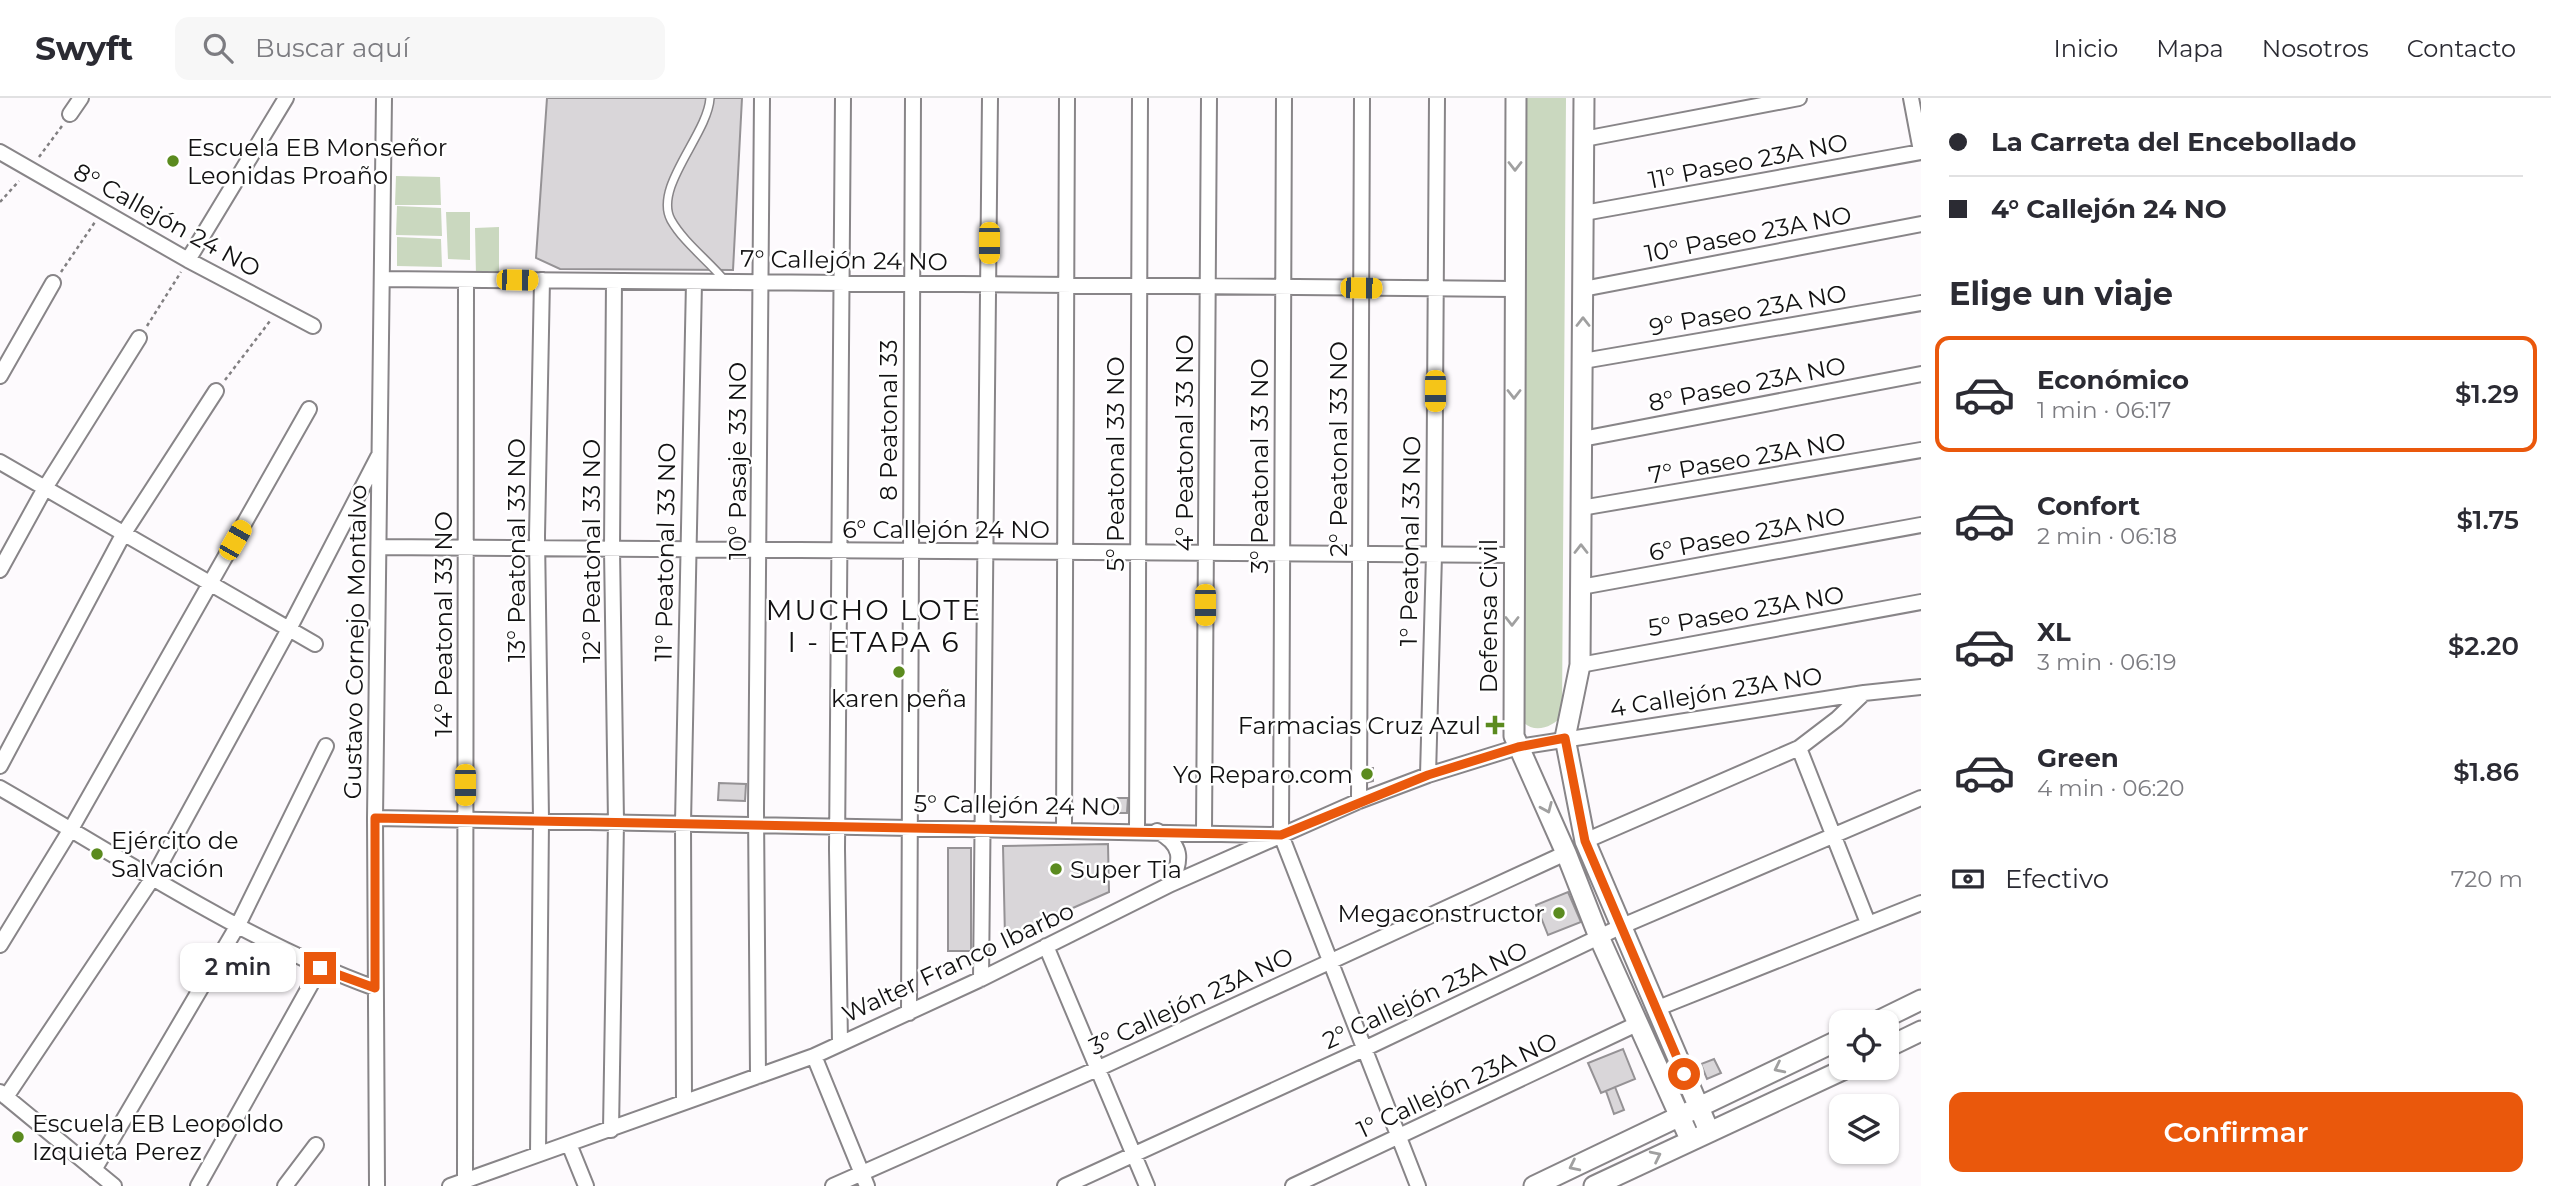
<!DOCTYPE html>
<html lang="es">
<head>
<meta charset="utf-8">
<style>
	body { margin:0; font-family:Montserrat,sans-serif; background:#f7f7f7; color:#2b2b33; height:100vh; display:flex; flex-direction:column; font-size:26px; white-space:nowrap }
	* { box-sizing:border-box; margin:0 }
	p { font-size:23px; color:#7c7c81 }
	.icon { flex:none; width:38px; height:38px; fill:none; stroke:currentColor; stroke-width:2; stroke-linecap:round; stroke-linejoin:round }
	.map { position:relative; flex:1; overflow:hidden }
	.sheet { display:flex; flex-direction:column; background:#fff; width:630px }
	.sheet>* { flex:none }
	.banner { display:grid; align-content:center; height:154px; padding:0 28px; background:#fff }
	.controls { position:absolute; left:1829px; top:912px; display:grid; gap:14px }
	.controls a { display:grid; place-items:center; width:70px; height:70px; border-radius:14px; background:#fff; box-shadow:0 2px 5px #0004; font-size:35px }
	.end { position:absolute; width:32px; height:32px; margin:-16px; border:9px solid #ea580c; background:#fff; box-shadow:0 0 0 4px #fff }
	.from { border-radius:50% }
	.bubble { position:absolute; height:49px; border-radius:14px; background:#fff; box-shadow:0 2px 5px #0004; font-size:23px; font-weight:600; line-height:49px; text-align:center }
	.car { position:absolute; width:21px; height:42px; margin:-21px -10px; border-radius:9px; box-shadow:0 0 5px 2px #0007; background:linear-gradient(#f5c518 24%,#345 0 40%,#f5c518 0 76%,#345 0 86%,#f5c518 0) }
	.banner b { display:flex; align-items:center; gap:24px; height:66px; font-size:26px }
	.banner b+b { border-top:2px solid #e1e1e2 }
	.banner i { width:18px; height:18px; background:#2b2b33 }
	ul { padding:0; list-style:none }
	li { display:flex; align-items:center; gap:21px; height:116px; margin:0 14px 10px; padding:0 14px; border:4px solid transparent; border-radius:14px }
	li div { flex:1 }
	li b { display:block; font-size:26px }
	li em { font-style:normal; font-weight:600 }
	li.current { border-color:#ea580c }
	li>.icon { width:63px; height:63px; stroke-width:1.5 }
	h2 { padding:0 28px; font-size:32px; line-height:84px }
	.pay { display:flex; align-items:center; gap:18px; height:77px; padding:0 28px; font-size:26px }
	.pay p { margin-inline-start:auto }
	.cta { display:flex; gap:14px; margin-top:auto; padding:14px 28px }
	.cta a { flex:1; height:80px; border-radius:14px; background:#ea580c; color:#fff; font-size:28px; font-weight:600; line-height:80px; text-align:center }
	header { display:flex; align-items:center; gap:42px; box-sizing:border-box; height:98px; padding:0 35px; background:#fff; border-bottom:2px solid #e1e1e2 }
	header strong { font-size:33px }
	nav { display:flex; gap:38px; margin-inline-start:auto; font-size:24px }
	.search { width:490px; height:63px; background:#f7f7f7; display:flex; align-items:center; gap:18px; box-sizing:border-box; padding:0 24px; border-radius:14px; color:#7c7c81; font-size:26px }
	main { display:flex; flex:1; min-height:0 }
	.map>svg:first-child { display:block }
</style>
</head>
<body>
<header>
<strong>Swyft</strong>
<div class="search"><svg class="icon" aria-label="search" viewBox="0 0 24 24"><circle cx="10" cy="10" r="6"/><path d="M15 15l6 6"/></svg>Buscar aquí</div>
<nav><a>Inicio</a><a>Mapa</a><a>Nosotros</a><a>Contacto</a></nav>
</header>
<main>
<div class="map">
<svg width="1921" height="1088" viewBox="0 0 1921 1088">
	<rect width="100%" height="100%" fill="#fdfafd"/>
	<path fill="#cad8bf" d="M1522,0H1566L1562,617C1553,630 1533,636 1522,623Z
		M396,78L440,79L441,107H395Z
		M397,108L441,110L442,138L396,137Z
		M446,114H470V162L448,161Z
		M499,129V178L476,177L475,130Z
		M397,139L441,141L442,169L397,168Z"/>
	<path fill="#d9d6d9" stroke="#959295" stroke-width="2" d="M547,0H742L733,172L560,171L536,160Z
		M1492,621H1498V634H1492Z
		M1362,670H1373V683L1362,686Z
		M719,685L746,686L745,703L718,702Z
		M1115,700H1128L1127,715H1114Z
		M1108,746L1109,794L1005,840L1003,748Z
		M948,750H971V853H948Z
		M1568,794L1581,824L1548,837L1536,807Z
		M1623,951L1635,981L1601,995L1588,965Z
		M1714,961L1721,975L1707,981L1701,966Z
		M1615,989L1624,1012L1614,1016L1606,993Z"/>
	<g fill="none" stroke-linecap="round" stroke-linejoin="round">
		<g stroke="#888588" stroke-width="10">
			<path id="lane" d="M710,0C708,36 653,89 671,122C684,145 709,163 726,184"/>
		</g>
		<g stroke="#888588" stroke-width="18">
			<path id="street" d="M1284,0L1281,737L1418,1088
				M1911,0L1921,53
				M70,16L81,0
				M1584,41L1799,0
				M0,54L188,162L313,228
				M1584,115L1921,54
				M188,162L286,0
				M382,181L1514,191
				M1583,191L1921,126
				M1583,263L1921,205
				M0,278L53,185
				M1582,341L1921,276
				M0,364L315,546
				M1581,410L1921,352
				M379,449L1512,457
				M0,472L45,390L139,240
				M1581,489L1921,427
				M1580,567L1921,504
				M1799,650L1868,825
				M0,668L124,435L216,293
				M1428,677L1434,457L1437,0
				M0,690C120,759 245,843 375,890
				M1359,703L1362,0
				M375,720L1277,737
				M1064,731L1067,0
				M1137,732L1140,0
				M1157,733C1183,747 1182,761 1171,786
				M1204,733L1209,0
				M1585,743L1799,650L1837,621L1864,595
				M0,847L71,731L309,311
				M1046,848L1147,1088
				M981,881L990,0
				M1658,910L1921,805
				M909,915L913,0
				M840,945L837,751L843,0
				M814,958L867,1088
				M758,978L756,712L762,0
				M0,994L114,1088
				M6,999L154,778L289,531L378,359
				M684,1004L683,725L694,184
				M611,1032L616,724L612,451L614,183
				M569,1046L586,1088
				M538,1056L541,721L537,438L542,182
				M94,1072L238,827L326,648
				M465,1081L466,182
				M198,1088L320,870
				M285,1088L316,1047
				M377,1088L375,720L384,0
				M450,1088L814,958L981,881L1171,786L1359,703L1428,677L1518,649L1864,595L1921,589
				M833,1088L1097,971L1566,755
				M1065,1088L1364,951L1620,829L1921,700
				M1293,1088L1639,925"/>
		</g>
		<g stroke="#888588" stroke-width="23">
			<path id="secondary" d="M1516,0L1514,638L1566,755L1599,839L1690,1041
				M1584,0L1580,567L1565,640L1585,743L1709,1033
				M1876,924L1921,902
				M1886,950L1921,933
				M1534,1088L1841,941
				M1594,1088L1847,970"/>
		</g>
		<path stroke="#817f81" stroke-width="2.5" stroke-dasharray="3.5 3.5" stroke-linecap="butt" d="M39,59L62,28
			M0,104L19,83
			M61,174L95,124
			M147,228L181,174
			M225,282L270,223"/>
		<use href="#lane" stroke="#fff" stroke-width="7"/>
		<use href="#street" stroke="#fff" stroke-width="14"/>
		<use href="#secondary" stroke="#fff" stroke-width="19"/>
	</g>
	<defs><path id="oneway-chevron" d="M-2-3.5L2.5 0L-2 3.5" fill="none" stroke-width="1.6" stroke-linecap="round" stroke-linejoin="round" transform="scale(1.75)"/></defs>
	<g stroke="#a0a0a0">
		<use href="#oneway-chevron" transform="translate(1515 68) rotate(90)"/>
		<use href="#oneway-chevron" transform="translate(1583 224) rotate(-90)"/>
		<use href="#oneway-chevron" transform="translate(1514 296) rotate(90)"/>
		<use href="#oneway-chevron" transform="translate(1581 451) rotate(-90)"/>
		<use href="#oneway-chevron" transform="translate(1512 523) rotate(90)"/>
		<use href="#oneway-chevron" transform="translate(1547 710) rotate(67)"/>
		<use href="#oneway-chevron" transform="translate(1779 970) rotate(154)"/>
		<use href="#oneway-chevron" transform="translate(1656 1058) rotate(-26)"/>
		<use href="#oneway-chevron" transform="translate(1574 1068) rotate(154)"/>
	</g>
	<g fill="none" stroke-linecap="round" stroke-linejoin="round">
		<path stroke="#ea580c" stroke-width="9" d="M320,870L375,890V720L1281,737L1428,677L1518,649L1565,640L1585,743L1684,976"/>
	</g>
	<g fill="#5b8b1f" stroke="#fff" stroke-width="2.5">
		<circle cx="173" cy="63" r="7"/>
		<circle cx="899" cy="574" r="7"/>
		<path d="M1491.5 616.5h7v7h7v7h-7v7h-7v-7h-7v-7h7z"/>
		<circle cx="1367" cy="676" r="7"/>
		<circle cx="97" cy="756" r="7"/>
		<circle cx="1056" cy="771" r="7"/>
		<circle cx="1559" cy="815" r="7"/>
		<circle cx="18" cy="1039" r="7"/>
	</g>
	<g text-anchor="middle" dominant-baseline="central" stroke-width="5" stroke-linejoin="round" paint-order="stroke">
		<g font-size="24" fill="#121112" stroke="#fff" text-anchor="start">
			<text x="187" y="49">Escuela EB Monseñor<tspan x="187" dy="28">Leonidas Proaño</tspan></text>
			<text x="899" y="600" text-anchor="middle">karen peña</text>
			<text x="1481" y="627" text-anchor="end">Farmacias Cruz Azul</text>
			<text x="1353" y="676" text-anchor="end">Yo Reparo.com</text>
			<text x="111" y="742">Ejército de<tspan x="111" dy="28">Salvación</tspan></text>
			<text x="1070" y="771">Super Tia</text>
			<text x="1545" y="815" text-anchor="end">Megaconstructor</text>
			<text x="32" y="1025">Escuela EB Leopoldo<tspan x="32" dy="28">Izquieta Perez</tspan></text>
		</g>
		<g font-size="24" fill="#121112" stroke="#fff">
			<text transform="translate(1748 63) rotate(-11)">11° Paseo 23A NO</text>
			<text transform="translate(167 122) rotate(29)">8° Callejón 24 NO</text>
			<text transform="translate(1748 136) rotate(-11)">10° Paseo 23A NO</text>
			<text transform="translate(844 162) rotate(1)">7° Callejón 24 NO</text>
			<text transform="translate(1748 212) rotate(-10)">9° Paseo 23A NO</text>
			<text transform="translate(1747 286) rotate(-11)">8° Paseo 23A NO</text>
			<text transform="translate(888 322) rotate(-90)">8 Peatonal 33</text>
			<text transform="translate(1184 345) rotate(-90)">4° Peatonal 33 NO</text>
			<text transform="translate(1338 351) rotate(-90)">2° Peatonal 33 NO</text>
			<text transform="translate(1747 360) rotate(-10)">7° Paseo 23A NO</text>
			<text transform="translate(737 363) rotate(-90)">10° Pasaje 33 NO</text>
			<text transform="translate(1115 366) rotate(-90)">5° Peatonal 33 NO</text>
			<text transform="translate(1259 368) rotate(-90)">3° Peatonal 33 NO</text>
			<text x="946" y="431">6° Callejón 24 NO</text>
			<text transform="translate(1747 436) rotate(-11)">6° Paseo 23A NO</text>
			<text transform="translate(1410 443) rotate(-89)">1° Peatonal 33 NO</text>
			<text transform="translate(516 452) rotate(-90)">13° Peatonal 33 NO</text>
			<text transform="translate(591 453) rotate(-90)">12° Peatonal 33 NO</text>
			<text transform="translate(665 454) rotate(-89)">11° Peatonal 33 NO</text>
			<text transform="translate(1746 513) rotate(-10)">5° Paseo 23A NO</text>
			<text transform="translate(1488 518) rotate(-90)">Defensa Civil</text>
			<text transform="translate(443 526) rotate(-90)">14° Peatonal 33 NO</text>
			<text transform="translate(355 544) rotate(-89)">Gustavo Cornejo Montalvo</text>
			<text transform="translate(1716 594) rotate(-9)">4 Callejón 23A NO</text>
			<text transform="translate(1017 707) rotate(1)">5° Callejón 24 NO</text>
			<text transform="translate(958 864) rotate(-25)">Walter Franco Ibarbo</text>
			<text transform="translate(1425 897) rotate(-25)">2° Callejón 23A NO</text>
			<text transform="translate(1191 903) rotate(-25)">3° Callejón 23A NO</text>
			<text transform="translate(1457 987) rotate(-25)">1° Callejón 23A NO</text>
		</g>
		<g font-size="28" letter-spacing="2" fill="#121112" stroke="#fff">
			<text x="874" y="512">MUCHO LOTE<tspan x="874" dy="32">I - ETAPA 6</tspan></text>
		</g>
	</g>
</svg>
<div class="controls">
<a><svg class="icon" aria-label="locate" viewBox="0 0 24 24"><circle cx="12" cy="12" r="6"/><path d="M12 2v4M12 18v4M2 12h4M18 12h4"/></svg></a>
<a><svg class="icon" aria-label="layers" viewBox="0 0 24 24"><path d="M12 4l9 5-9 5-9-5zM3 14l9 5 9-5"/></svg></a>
</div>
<i class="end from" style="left:1684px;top:976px"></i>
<i class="end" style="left:320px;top:870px"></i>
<div class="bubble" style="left:180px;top:845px;width:116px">2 min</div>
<i class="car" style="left:989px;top:145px;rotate:180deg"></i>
<i class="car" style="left:517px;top:182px;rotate:91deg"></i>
<i class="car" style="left:1361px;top:190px;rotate:91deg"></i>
<i class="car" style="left:1435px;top:293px;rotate:180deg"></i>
<i class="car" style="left:235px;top:442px;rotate:30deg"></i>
<i class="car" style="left:1205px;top:507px;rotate:180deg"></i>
<i class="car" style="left:465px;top:687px;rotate:180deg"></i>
</div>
<section class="sheet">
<div class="banner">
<b><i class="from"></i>La Carreta del Encebollado</b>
<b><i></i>4° Callejón 24 NO</b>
</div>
<h2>Elige un viaje</h2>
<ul>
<li class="current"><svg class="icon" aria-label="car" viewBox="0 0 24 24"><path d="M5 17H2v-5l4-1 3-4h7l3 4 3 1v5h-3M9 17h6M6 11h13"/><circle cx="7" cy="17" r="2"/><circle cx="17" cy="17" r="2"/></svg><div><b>Económico</b><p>1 min · 06:17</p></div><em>$1.29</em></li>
<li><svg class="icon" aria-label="car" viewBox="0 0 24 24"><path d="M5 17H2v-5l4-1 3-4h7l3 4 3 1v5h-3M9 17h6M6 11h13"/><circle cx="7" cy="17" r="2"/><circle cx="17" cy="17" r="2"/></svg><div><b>Confort</b><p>2 min · 06:18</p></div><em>$1.75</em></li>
<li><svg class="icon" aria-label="car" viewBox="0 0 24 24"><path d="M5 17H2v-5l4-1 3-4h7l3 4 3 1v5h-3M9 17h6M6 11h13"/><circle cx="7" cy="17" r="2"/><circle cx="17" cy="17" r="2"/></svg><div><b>XL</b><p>3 min · 06:19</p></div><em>$2.20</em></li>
<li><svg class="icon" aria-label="car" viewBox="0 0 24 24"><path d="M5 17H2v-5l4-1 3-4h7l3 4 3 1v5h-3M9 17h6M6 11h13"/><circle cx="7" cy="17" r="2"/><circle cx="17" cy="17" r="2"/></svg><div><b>Green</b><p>4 min · 06:20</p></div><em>$1.86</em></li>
</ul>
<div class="pay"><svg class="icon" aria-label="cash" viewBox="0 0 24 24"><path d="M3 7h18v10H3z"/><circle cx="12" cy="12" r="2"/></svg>Efectivo<p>720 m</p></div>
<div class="cta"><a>Confirmar</a></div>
</section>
</main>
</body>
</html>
